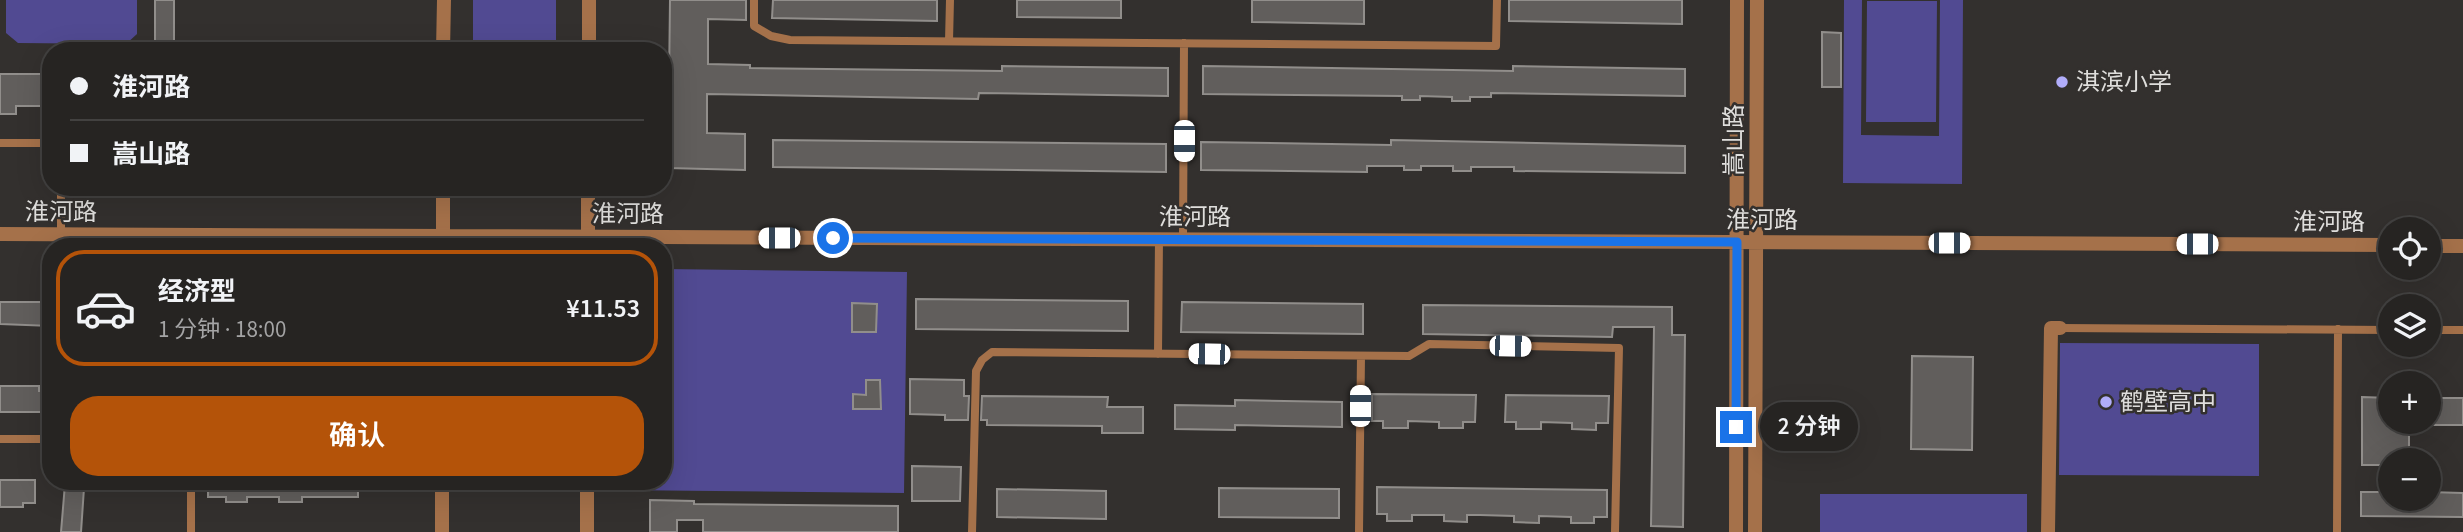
<!DOCTYPE html>
<html lang="zh">
<head>
<meta charset="utf-8">
<style>
	body { margin:0; font-family:"Source Sans 3","Noto Sans SC",sans-serif; background:#32302f; color:#f1f3f6; height:100vh; display:flex; flex-direction:column; font-size:26px; white-space:nowrap }
	* { box-sizing:border-box; margin:0 }
	p { font-size:23px; color:#a4a4a5 }
	.icon { flex:none; width:38px; height:38px; fill:none; stroke:currentColor; stroke-width:2; stroke-linecap:round; stroke-linejoin:round }
	.map { position:relative; flex:1; overflow:hidden }
	.drawer { position:absolute; left:42px; top:238px; width:630px; height:252px; display:flex; flex-direction:column; background:#262422; border-radius:28px; box-shadow:0 7px 28px #0002,0 0 0 2px #424140 }
	.drawer>* { flex:none }
	.hud { position:absolute; left:42px; top:42px; width:630px; height:154px; border-radius:28px; box-shadow:0 7px 28px #0002,0 0 0 2px #424140; display:grid; align-content:center; height:154px; padding:0 28px; background:#262422 }
	.buttons { position:absolute; left:2378px; top:217px; display:grid; gap:14px }
	.buttons a { display:grid; place-items:center; width:63px; height:63px; border-radius:50%; background:#262422; box-shadow:0 7px 28px #0002,0 0 0 2px #424140; font-size:35px }
	.end { position:absolute; width:32px; height:32px; margin:-16px; border:9px solid #1a73e8; background:#fff; box-shadow:0 0 0 4px #fff }
	.from { border-radius:50% }
	.bubble { position:absolute; height:49px; border-radius:24px; background:#262422; box-shadow:0 7px 28px #0002,0 0 0 2px #424140; font-size:23px; font-weight:600; line-height:49px; text-align:center }
	.car { position:absolute; width:21px; height:42px; margin:-21px -10px; border-radius:9px; box-shadow:0 0 5px 2px #0007; background:linear-gradient(#fff 24%,#345 0 40%,#fff 0 76%,#345 0 86%,#fff 0) }
	.hud b { display:flex; align-items:center; gap:24px; height:66px; font-size:26px }
	.hud b+b { border-top:2px solid #424140 }
	.hud i { width:18px; height:18px; background:#f1f3f6 }
	ul { padding:12px 0 0; list-style:none }
	li { display:flex; align-items:center; gap:21px; height:116px; margin:0 14px 10px; padding:0 14px; border:4px solid transparent; border-radius:28px }
	li div { flex:1 }
	li b { display:block; font-size:26px }
	li em { font-style:normal; font-weight:600 }
	li.current { border-color:#b45309 }
	li>.icon { width:63px; height:63px; stroke-width:1.5 }
	.primary-button { display:flex; gap:14px; margin-top:auto; padding:14px 28px }
	.primary-button a { flex:1; height:80px; border-radius:28px; background:#b45309; color:#fff; font-size:28px; font-weight:600; line-height:80px; text-align:center }
	.map>svg:first-child { display:block }
</style>
</head>
<body>
<div class="map">
<svg width="2463" height="532" viewBox="0 0 2463 532">
	<rect width="100%" height="100%" fill="#33302e"/>
	<path fill="#514a92" d="M6,0H137V34L126,44L18,43L6,33Z
		M473,0H556V51H473Z
		M1844,0H1862L1861,135L1939,136L1940,0H1963L1962,184L1843,183Z
		M1867,1H1937L1936,122H1866Z
		M663,269L907,272L904,493L616,490V481H663Z
		M2060,343L2259,344V476L2059,475Z
		M1820,494H2027V532H1820Z"/>
	<path fill="#615e5c" stroke="#918e8b" stroke-width="2" d="M155,0H174V51H155Z
		M670,0H746V20L708,19V64L750,65V68L1002,71V66L1168,68V96L979,93L978,99L707,94V133L745,134V170L668,168Z
		M773,0H937V21L772,18Z
		M1017,0H1121V18L1017,17Z
		M1252,0H1364V24L1252,22Z
		M1509,0H1682V24L1509,21Z
		M1822,32L1841,33V87H1822Z
		M1203,66L1513,71V66L1685,69V96L1491,93V97H1470V101H1452V97L1420,96V100H1402V96L1203,94Z
		M0,74H51V106H16V114H0Z
		M773,140L1166,144V172L773,167Z
		M1391,140L1685,146V173L1514,171V167H1471V171H1453V166H1421V170H1404V166H1367V172L1201,170V142L1391,145Z
		M916,299L1128,301V331L916,329Z
		M0,302H51V326L0,324Z
		M1182,302L1363,304V334L1181,332Z
		M852,303L877,304L876,332H852Z
		M1423,305L1672,307V335H1685L1683,527L1651,526L1654,327H1613L1612,337L1423,334Z
		M1912,356L1973,357L1972,450L1911,449Z
		M910,379L964,380V396H969L968,420H945V415L910,414Z
		M866,380H880L881,409H853V394L866,395Z
		M0,386H39V391H51V412H0Z
		M1372,394L1476,395L1475,422H1463V428H1439V422L1408,421V428H1383V421H1372Z
		M1506,395L1609,396L1608,423H1596V430L1572,429V423L1541,422V429H1516V422H1505Z
		M982,396L1108,397L1107,407H1143V433H1102V426L987,425V420H981Z
		M2362,397L2390,398V422H2409V460H2390V465H2362Z
		M2429,398H2463V425H2429Z
		M1235,400L1342,402V427L1235,425V430L1175,429V405L1235,406Z
		M912,466L961,467L960,501H912Z
		M0,480H35V503H23V507H0Z
		M208,481H358V497H302V502H279V497H247V502H226V497H208Z
		M65,484L84,488L81,532H61Z
		M1377,487L1607,490V517H1594V523H1571V517L1539,516V523L1514,522V516L1480,515H1467V522L1444,521V515H1412V521H1387V514H1377Z
		M1219,488L1339,489V518L1219,517Z
		M997,489L1106,491V519L997,517Z
		M2361,492H2390V499H2429V492L2463,493V517L2361,516Z
		M650,500L694,501V504L898,506V532H703V520H677V532H650Z"/>
	<g fill="none" stroke-linecap="round" stroke-linejoin="round">
		<path stroke="#a5714a" stroke-width="8" d="M754,0V26L771,36L790,40L1496,46L1497,0
			M949,41L950,0
			M0,143H51
			M61,235V187
			M1183,240L1184,43
			M2060,328L2390,330
			M2429,330H2463
			M1158,354L1159,239
			M0,439H51
			M191,481V532
			M972,532L976,371L982,360L992,352L1409,356L1429,344L1619,348L1615,532
			M1359,532L1361,356
			M2337,532L2338,329"/>
		<path stroke="#a5714a" stroke-width="14" d="M2048,532L2051,328H2060"/>
		<path stroke="#a5714a" stroke-width="14" d="M443,51L444,0
			M589,51V0
			M0,234L2390,245
			M2429,246H2463
			M443,247V187
			M588,247V187
			M442,532V481
			M587,532V481
			M1736,532L1737,0
			M1755,532L1757,0"/>
	</g>
	<g fill="none" stroke-linecap="round" stroke-linejoin="round">
		<path stroke="#1a73e8" stroke-width="9" d="M833,238L1737,242L1736,427"/>
	</g>
	<g fill="#b1adfa" stroke="#33302e" stroke-width="2.5">
		<circle cx="2062" cy="82" r="7"/>
		<circle cx="2106" cy="402" r="7"/>
	</g>
	<g text-anchor="middle" dominant-baseline="central" stroke-width="5" stroke-linejoin="round" paint-order="stroke">
		<g font-size="24" fill="#dfdedc" stroke="#33302e" text-anchor="start">
			<text x="2076" y="82">淇滨小学</text>
			<text x="2120" y="402">鹤壁高中</text>
		</g>
		<g font-size="24" fill="#dfdedc" stroke="#33302e">
			<text transform="translate(1734 140) rotate(-90)">嵩山路</text>
			<text x="61" y="212">淮河路</text>
			<text x="628" y="214">淮河路</text>
			<text x="1195" y="217">淮河路</text>
			<text x="1762" y="220">淮河路</text>
			<text x="2329" y="222">淮河路</text>
		</g>
	</g>
</svg>
<div class="buttons">
<a><svg class="icon" aria-label="locate" viewBox="0 0 24 24"><circle cx="12" cy="12" r="6"/><path d="M12 2v4M12 18v4M2 12h4M18 12h4"/></svg></a>
<a><svg class="icon" aria-label="layers" viewBox="0 0 24 24"><path d="M12 4l9 5-9 5-9-5zM3 14l9 5 9-5"/></svg></a>
<a>+</a>
<a>−</a>
</div>
<i class="end from" style="left:833px;top:238px"></i>
<i class="end" style="left:1736px;top:427px"></i>
<div class="bubble" style="left:1760px;top:402px;width:98px">2 分钟</div>
<i class="car" style="left:1184px;top:141px;rotate:180deg"></i>
<i class="car" style="left:779px;top:238px;rotate:270deg"></i>
<i class="car" style="left:1949px;top:243px;rotate:90deg"></i>
<i class="car" style="left:2197px;top:244px;rotate:270deg"></i>
<i class="car" style="left:1510px;top:346px;rotate:91deg"></i>
<i class="car" style="left:1209px;top:354px;rotate:271deg"></i>
<i class="car" style="left:1360px;top:406px;rotate:0deg"></i>
<div class="hud">
<b><i class="from"></i>淮河路</b>
<b><i></i>嵩山路</b>
</div>
<section class="drawer">
<ul>
<li class="current"><svg class="icon" aria-label="car" viewBox="0 0 24 24"><path d="M5 17H2v-5l4-1 3-4h7l3 4 3 1v5h-3M9 17h6M6 11h13"/><circle cx="7" cy="17" r="2"/><circle cx="17" cy="17" r="2"/></svg><div><b>经济型</b><p>1 分钟 · 18:00</p></div><em>¥11.53</em></li>
</ul>
<div class="primary-button"><a>确认</a></div>
</section>
</div>
</body>
</html>
